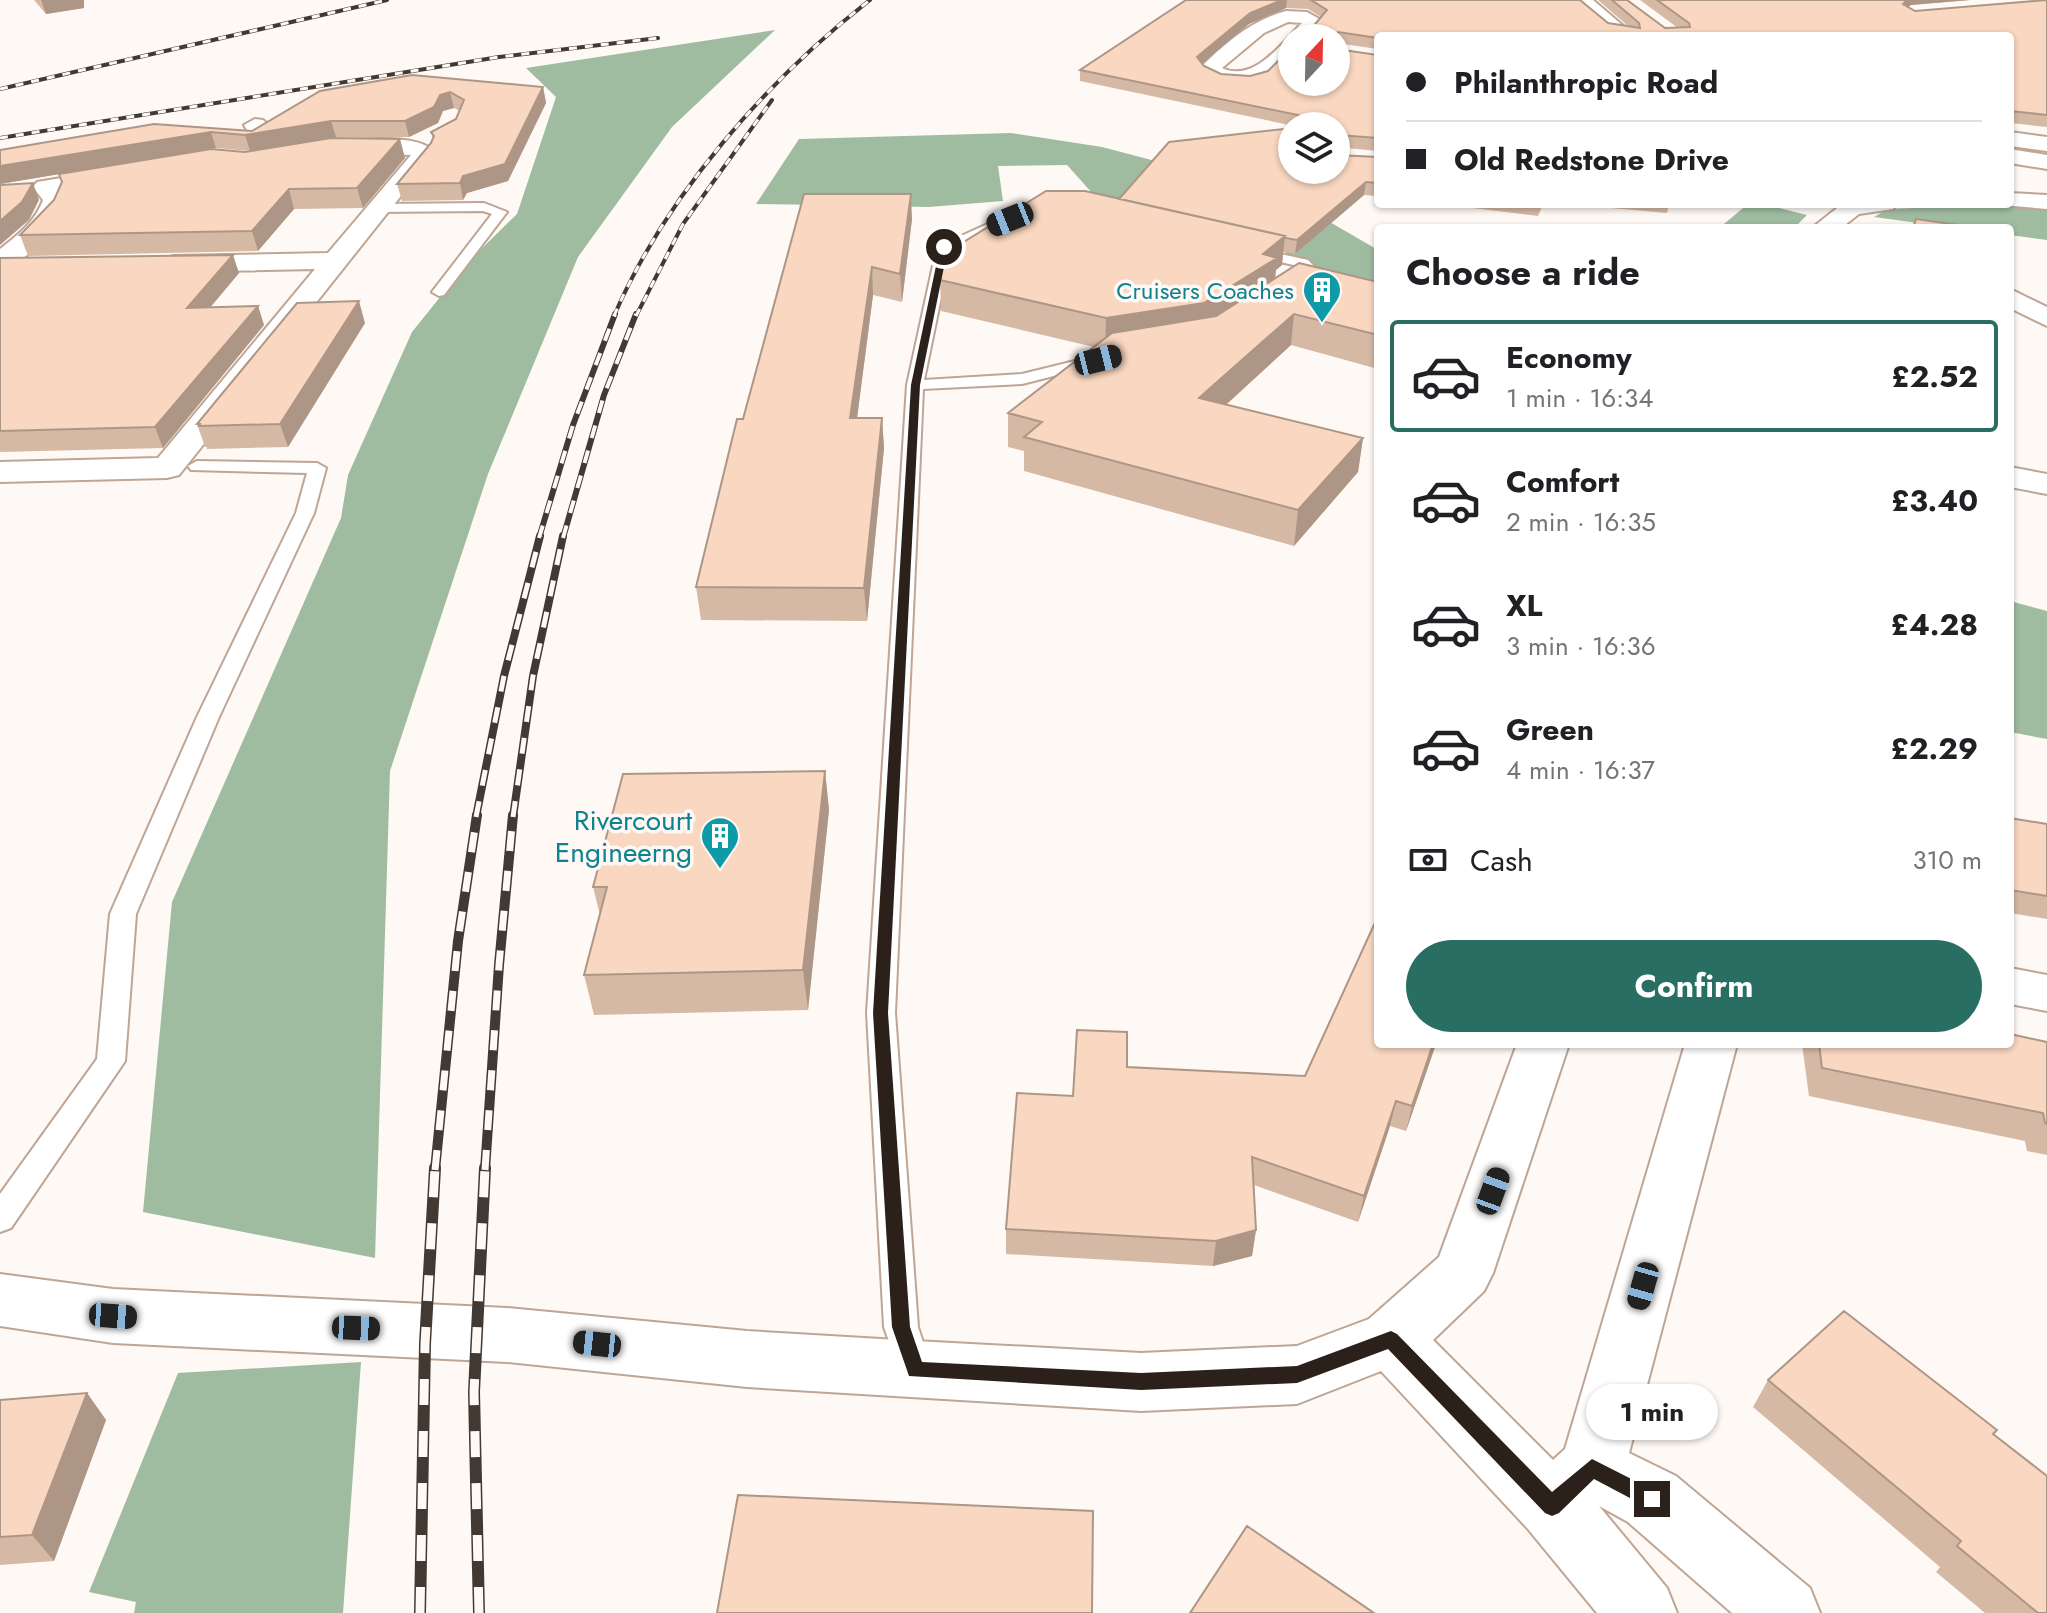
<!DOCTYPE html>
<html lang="en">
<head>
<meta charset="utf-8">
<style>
	body { margin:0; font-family:Jost,sans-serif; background:#f6f6f6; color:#202124; height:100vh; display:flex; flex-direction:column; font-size:30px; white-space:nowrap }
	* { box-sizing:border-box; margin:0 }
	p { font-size:26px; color:#757577 }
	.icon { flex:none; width:44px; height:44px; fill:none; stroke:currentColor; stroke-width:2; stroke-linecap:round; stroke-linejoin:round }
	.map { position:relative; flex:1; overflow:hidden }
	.drawer { position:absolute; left:1374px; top:224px; width:640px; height:824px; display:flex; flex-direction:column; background:#fff; border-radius:8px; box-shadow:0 2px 6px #0004 }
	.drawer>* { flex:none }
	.banner { position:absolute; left:1374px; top:32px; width:640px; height:176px; border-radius:8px; box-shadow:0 2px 6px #0004; display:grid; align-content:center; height:176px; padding:0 32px; background:#fff }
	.needle { width:52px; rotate:22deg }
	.buttons { position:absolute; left:1278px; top:24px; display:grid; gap:16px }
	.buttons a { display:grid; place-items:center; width:72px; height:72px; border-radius:50%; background:#fff; box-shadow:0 2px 6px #0004; font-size:40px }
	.end { position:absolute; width:36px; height:36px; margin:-18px; border:10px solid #2b211a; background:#fff; box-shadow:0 0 0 4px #fff }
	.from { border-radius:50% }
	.bubble { position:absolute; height:56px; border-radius:28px; background:#fff; box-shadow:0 2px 6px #0004; font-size:26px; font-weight:700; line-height:56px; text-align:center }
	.car { position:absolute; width:24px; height:48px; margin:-24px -12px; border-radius:10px; box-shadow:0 0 6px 2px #0007; background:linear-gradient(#222 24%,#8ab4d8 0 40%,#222 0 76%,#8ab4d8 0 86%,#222 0) }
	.banner b { display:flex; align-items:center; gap:28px; height:76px; font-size:30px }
	.banner b+b { border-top:2px solid #e0e0e0 }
	.banner i { width:20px; height:20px; background:#202124 }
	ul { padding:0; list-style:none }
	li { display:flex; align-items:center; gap:24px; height:112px; margin:0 16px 12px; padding:0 16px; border:4px solid transparent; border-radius:8px }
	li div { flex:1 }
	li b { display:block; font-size:30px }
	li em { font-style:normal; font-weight:700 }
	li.current { border-color:#296e63 }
	li>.icon { width:72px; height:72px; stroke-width:1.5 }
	h2 { padding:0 32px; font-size:36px; line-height:96px }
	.pay { display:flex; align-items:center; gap:20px; height:88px; padding:0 32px; font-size:30px }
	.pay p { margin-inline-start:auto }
	.action { display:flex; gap:16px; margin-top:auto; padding:16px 32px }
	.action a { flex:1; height:92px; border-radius:48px; background:#296e63; color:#fff; font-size:32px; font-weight:700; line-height:92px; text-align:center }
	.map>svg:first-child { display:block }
</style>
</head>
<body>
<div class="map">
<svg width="2047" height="1613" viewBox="0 0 2047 1613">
	<rect width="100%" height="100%" fill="#fef9f5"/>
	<path fill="#9fbca1" d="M775,30L672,127L578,257L488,474L390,771L375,1258L143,1212L172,902L341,518L348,475L412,332L469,261L517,214L556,97L526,68Z
		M1011,133L1102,147L1197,172L1304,207L1378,250V305L1279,249L1102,204L1067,165L998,166L1003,201L929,207L756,204L799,139Z
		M2047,203V240L2010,235V228H1955L1874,217L1888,209Z
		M1748,204H1763L1807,215L1794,228H1719Z
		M2010,601L2047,611V739L2010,732Z
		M361,1362L343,1613H134L136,1602L89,1592L178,1373Z"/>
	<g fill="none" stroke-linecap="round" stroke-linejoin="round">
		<g stroke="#bfa594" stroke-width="4">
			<path id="service" d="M484,203L507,212L444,295L439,296L432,292L492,214L483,211L379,212L372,208L379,204Z
				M1005,216L1017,219L951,249L924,380L1022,374L1099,355L1107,360L1105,363L1022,384L923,389L895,1013L918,1327L932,1370L927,1381L915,1386L903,1381L884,1327L867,1013L907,385L937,247Z
				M1253,248L1308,260L1321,273L1302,287H1292V281L1305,272L1298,266L1248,255L1246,252Z
				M197,461L317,463L326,468L314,513L219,717L136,914L125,1061L11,1228L0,1232V1194L97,1059L110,914L197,717L296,513L307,473L191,470L188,466Z"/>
		</g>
		<g stroke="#bfa594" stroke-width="4">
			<path id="minor" d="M1286,11L1307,12L1323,21L1308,38H1292V53C1284,61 1275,75 1265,80C1247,89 1212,85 1199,70L1202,66C1227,42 1252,20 1286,11ZM1288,22L1302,23C1282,43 1254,83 1222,68L1264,33Z
				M255,119L263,120L295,149L298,154L295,159H279L247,130L244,125Z
				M2010,132L2047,137V151L2010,146Z
				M343,140C367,140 420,133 435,153L179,475L167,478L0,482V462L158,458L315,269L174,272L165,270L161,264L165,258L174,256L328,253L411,155L335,152L332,147Z
				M121,168L129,170L133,175L129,180L61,192L67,200C58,228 29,262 0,269V249C18,235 35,222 43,200L33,187L37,182Z
				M2010,193L2047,195V209L2001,205L2010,204Z
				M1842,204H1896L1893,209L1859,214L1841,228H1812Z
				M2010,289L2047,307V326L2010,308Z
				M2010,467L2047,474V494L2010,487Z
				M2010,968L2047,975V1011L2010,1004Z
				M1517,1044H1569L1493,1273L1484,1291L1433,1340L1553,1460L1565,1449L1685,1044H1737L1629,1453L1676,1476L1810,1588L1820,1613H1732L1628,1522L1599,1506L1667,1588L1677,1613H1597L1528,1529L1381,1371L1297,1404L1141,1411L747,1387L507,1362L113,1343L0,1326V1274L113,1289L507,1308L747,1331L915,1341L1141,1353L1297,1346L1369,1319L1439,1257Z"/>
		</g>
		<g stroke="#bfa594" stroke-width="4">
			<path id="primary" d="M1574,0H1593L1635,36C1604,36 1593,24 1574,0Z
				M2010,149L2047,155V169L2010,163Z"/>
		</g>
		<use href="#service" fill="#fff" fill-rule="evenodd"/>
		<use href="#minor" fill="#fff" fill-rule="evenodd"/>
		<use href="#primary" fill="#fff" fill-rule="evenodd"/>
		<g stroke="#423932" stroke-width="4">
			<path id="rail-far4" d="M0,89L387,0
				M0,138L499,57L658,38
				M614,316C666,195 767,80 870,0
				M636,316L683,224L772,100"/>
		</g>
		<g stroke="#423932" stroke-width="6">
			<path id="rail-far3" d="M539,538L573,425L615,314
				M563,538L604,395L636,314"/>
		</g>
		<g stroke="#423932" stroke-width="8">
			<path id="rail-far2" d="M476,817L504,676L540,536
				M513,817L533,676L563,536"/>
		</g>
		<g stroke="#423932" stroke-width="10">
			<path id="rail-far1" d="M435,1170L458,941L477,815
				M485,1170L499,965L513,815"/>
		</g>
		<g stroke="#423932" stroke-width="12">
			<path id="rail" d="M420,1613L425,1344L435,1168
				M479,1613L474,1392L485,1168"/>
		</g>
		<use href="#rail-far4" stroke="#fef9f5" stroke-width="3" stroke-dasharray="8" stroke-linecap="butt"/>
		<use href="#rail-far3" stroke="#fef9f5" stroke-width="4" stroke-dasharray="13" stroke-linecap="butt"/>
		<use href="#rail-far2" stroke="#fef9f5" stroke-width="5" stroke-dasharray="16" stroke-linecap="butt"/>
		<use href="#rail-far1" stroke="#fef9f5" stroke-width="7" stroke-dasharray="20" stroke-linecap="butt"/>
		<use href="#rail" stroke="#fef9f5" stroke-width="9" stroke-dasharray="26" stroke-linecap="butt"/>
	</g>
	<path fill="#d6b9a5" d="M34,0H84V8L46,14Z
		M1186,0H1580L1608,23L1628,26L1598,0H1627L1665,28H1678L1640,0H1970L1911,5L1908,7L1915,11L2047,0V127L2010,123V36H1378V49L1336,43V38L1311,29L1321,17L1308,9L1286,8L1249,24L1202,64L1204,66L1221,74L1250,76L1337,50L1378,55V151L1336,147V126H1294L1080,81V70Z
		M543,87L546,103L508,181L467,193L463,200L402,201L397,184L431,143L433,139L431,132L456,119L460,111L454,108L443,111L438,123L409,137H336L250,151L216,148L135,162L245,152L405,158L363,208L294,209L258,251L28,256L20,235L54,200L62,183L59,174L0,184V150L154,124L252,131L320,91Z
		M1337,155L1378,157V196L1364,195L1295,254L1283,251L1282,265L1276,270L1275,278L1378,282V369L1291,345L1226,405L1363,438L1358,472L1294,546L1024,471V451L1008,447V413L1094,347L941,311L940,280L1119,199Z
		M1440,204H1543L1538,216Z
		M1567,204H1728L1727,207L1669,205L1667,213Z
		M912,219L902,302L873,295L857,418H882L884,448L867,621L701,620L696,587L743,419Z
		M0,258L239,273L210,307L258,306L264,325L163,448L0,452Z
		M365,323L288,447L207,449V447H205L197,424Z
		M825,771L829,810L808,1010L594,1015L584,975L600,915L593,887Z
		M2010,818L2047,824V919L2010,913Z
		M2047,1042V1155L2027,1151L2025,1141L1809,1096L1802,1044H2010Z
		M1436,1044L1406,1131L1390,1126L1358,1222L1254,1185L1256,1230L1252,1256L1213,1266L1006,1254V1229L1073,1096L1127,1067L1305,1076Z
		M1768,1380L1993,1434L2047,1613H1985L1936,1572L1940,1567L1753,1407Z
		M87,1393L106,1420L54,1561L0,1565V1400Z"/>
	<path fill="#ae9686" d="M41,0H84V8L46,14Z
		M1282,0H1287L1286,8L1249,24L1197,68V57L1250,13Z
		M1907,0H1970L1911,5L1899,14L1903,4Z
		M543,87L546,103L508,181L467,193L463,200L460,183L463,176Z
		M450,92L454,108L443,111L438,123L409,137L405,121L440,95Z
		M331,121L336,137L250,151L245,135Z
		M211,132L216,148L0,184V166Z
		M400,139L405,158L363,208L357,188Z
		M1366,182L1364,195L1295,254L1297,240Z
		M33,183L39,200L29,220L0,245V221Z
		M289,189L294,209L258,251L252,231Z
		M911,194L912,219L902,302L900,274Z
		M1285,236L1282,265L1276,270L1274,288L1202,334L1105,350L1106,318L1263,254Z
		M233,255L239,273L194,327L187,308Z
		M872,267L873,295L853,449L850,418Z
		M359,301L365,323L288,447L280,424Z
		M258,306L264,325L163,448L155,427Z
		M1294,314L1291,345L1197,431L1199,398Z
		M882,418L884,448L867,621L864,588Z
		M1363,438L1358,472L1294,546L1298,510Z
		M825,771L829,810L808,1010L803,970Z
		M1433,1044H1436L1406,1131L1412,1106Z
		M1396,1101L1390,1126L1358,1222L1364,1196Z
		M1256,1230L1252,1256L1213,1266L1216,1241Z
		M87,1393L106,1420L54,1561L32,1535Z"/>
	<path fill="#f9d7c0" stroke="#ae9686" stroke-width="2" d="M1186,0H1282L1250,13L1197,57L1204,66L1221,74L1250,76L1268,71L1292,47V82H1336V49L1378,55V138L1338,135L1336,136V126H1308L1336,123L1080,70Z
		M1311,0H1580L1608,23L1640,28L1639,23L1612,0H1627L1665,28L1690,27L1689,23L1657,0H1907L1903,4L1915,11L2047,0V115L2010,111V36H1378V38L1338,32L1334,35V38H1296V30L1311,29L1327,10Z
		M412,75L543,87L505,164L463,176L460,183L397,184L431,143L434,136L431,132L456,119L464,100L450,92L440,95L434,107L405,121H331L245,135L211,132L0,166V150L154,124L252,131L320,91Z
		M1292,128V170H1336V153L1337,155L1378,157V183L1366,182L1297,240L1285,238V236L1119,199L1169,142Z
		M331,138L400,139L357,188L289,189L252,231L20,235L54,200L62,182L59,174L211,149L245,152Z
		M33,183L22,202L0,221V185Z
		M1046,191H1085L1285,236L1263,254L1277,258L1204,303L1106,318L940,280L946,253Z
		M804,194H911L900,274L872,267L850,418H882L864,588L696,587L737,419H743Z
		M1916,219L1978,228H1913Z
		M233,255L187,308L258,306L155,427L0,431V258Z
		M1299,263L1378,282V335L1294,314L1199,398L1363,438L1298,510L1024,437L1042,422L1008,413L1112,333L1216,316Z
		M359,301L280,424L199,426L200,424H197L297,303Z
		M825,771L803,970L584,975L607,887H593L623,774Z
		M2010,818L2047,824V896L2010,890Z
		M1378,916V1044H1433L1412,1106L1396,1101L1364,1196L1252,1157L1256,1230L1216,1241L1006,1229L1017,1093L1073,1096L1077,1030L1127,1032V1067L1305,1076Z
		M2010,1034L2047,1042V1124L2045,1123L2043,1113L1822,1068L1819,1044H2010Z
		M1844,1311L1997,1430L1993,1434L2047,1476V1613H2038L1957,1546L1961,1541L1768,1380Z
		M87,1393L32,1535L0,1537V1400Z
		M738,1495L1093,1511L1092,1613H717Z
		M1247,1526L1374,1613H1190Z"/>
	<path fill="#2b211a" d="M944,245L948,247L920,385L888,1013L910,1327L922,1362L1141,1373L1297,1366L1391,1331L1397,1334L1552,1492L1592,1459L1659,1493L1662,1499L1659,1506L1652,1509L1645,1506L1594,1479L1559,1513L1552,1516L1545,1513L1388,1349L1297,1383L1141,1390L909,1376L892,1327L873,1013L911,385L940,247Z"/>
	<defs>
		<g id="building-pin" transform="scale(2)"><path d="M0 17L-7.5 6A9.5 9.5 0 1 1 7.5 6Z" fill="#0f9aa8" stroke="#fef9f5"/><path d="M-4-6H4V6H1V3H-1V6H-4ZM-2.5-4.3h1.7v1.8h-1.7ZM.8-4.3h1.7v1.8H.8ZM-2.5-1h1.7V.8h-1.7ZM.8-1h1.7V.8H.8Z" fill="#fff"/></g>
	</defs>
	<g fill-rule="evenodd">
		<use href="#building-pin" x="1322" y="290"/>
		<use href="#building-pin" x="720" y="836"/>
	</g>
	<g text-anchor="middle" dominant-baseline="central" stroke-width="7" stroke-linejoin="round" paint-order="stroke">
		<g font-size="24" fill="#0d838f" stroke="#fef9f5" text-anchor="end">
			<text x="1294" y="290">Cruisers Coaches</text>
		</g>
		<g font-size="28" fill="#0d838f" stroke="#fef9f5" text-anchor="end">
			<text x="692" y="820">Rivercourt<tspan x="692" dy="32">Engineerng</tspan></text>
		</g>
	</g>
</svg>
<div class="buttons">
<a><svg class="needle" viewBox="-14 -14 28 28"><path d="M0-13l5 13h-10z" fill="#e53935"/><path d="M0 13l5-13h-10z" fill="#757577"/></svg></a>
<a><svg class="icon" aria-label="layers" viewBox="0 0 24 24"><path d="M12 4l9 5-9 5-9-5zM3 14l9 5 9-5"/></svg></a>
</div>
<i class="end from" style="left:944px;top:247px"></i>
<i class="end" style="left:1652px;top:1499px"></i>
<div class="bubble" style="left:1586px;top:1384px;width:132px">1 min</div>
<i class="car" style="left:1010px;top:219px;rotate:248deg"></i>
<i class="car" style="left:1098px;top:360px;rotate:76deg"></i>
<i class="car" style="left:1493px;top:1191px;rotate:20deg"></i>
<i class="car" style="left:1643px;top:1286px;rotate:196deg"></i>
<i class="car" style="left:113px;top:1316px;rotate:94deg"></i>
<i class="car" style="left:356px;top:1328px;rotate:92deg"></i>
<i class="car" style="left:597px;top:1344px;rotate:276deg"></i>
<div class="banner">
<b><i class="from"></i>Philanthropic Road</b>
<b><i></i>Old Redstone Drive</b>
</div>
<section class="drawer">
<h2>Choose a ride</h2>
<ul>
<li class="current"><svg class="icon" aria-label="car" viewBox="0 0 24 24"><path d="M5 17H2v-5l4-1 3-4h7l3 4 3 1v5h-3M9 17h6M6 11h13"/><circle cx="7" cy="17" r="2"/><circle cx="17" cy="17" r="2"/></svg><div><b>Economy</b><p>1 min · 16:34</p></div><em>£2.52</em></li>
<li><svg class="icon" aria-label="car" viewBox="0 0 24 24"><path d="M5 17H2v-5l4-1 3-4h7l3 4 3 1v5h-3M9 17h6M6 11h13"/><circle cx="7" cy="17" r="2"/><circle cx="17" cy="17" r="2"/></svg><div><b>Comfort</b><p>2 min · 16:35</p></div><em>£3.40</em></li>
<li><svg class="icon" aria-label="car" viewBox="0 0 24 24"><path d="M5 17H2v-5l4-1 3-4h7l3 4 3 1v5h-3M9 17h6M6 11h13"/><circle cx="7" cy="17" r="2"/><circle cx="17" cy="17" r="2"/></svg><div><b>XL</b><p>3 min · 16:36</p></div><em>£4.28</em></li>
<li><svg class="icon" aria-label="car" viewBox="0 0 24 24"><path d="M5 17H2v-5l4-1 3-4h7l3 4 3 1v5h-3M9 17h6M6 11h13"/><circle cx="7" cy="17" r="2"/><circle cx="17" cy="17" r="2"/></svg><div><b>Green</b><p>4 min · 16:37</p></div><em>£2.29</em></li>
</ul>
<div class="pay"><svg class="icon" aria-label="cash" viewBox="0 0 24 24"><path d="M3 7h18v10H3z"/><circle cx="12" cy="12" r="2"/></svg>Cash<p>310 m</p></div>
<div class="action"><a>Confirm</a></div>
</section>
</div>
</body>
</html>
